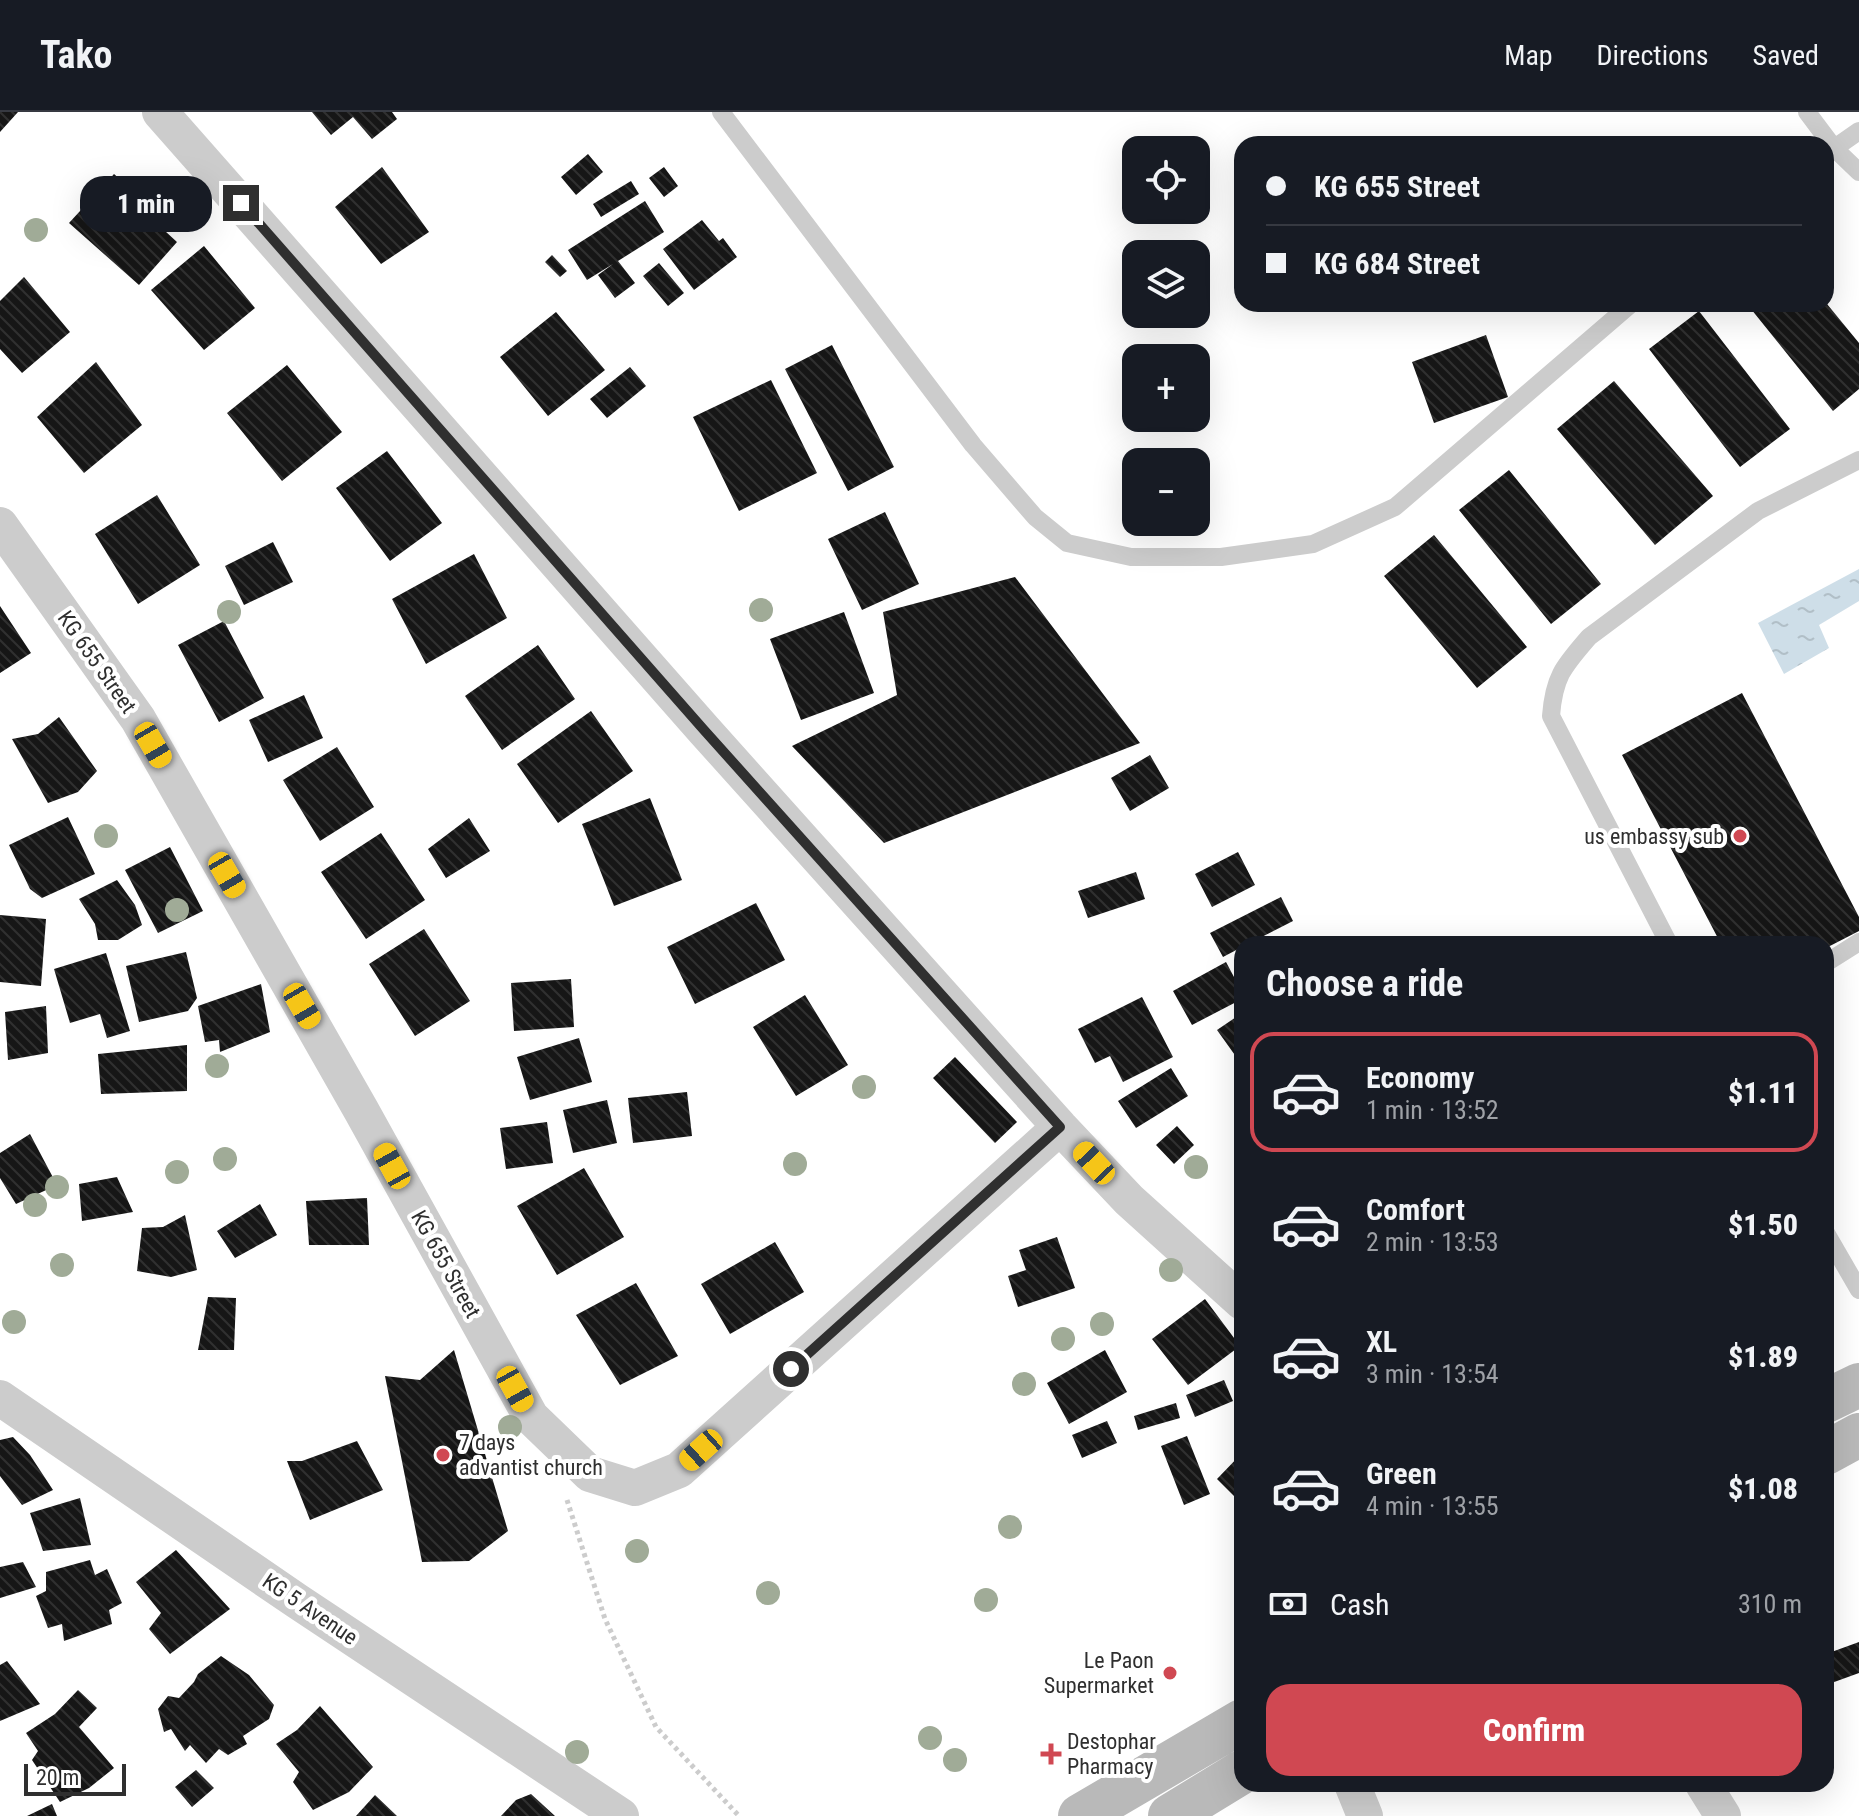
<!DOCTYPE html>
<html lang="en">
<head>
<meta charset="utf-8">
<style>
	body { margin:0; font-family:"Roboto Condensed",sans-serif; background:#242831; color:#f1f3f6; height:100vh; display:flex; flex-direction:column; font-size:30px; white-space:nowrap }
	* { box-sizing:border-box; margin:0 }
	p { font-size:26px; color:#9ea1a6 }
	.icon { flex:none; width:44px; height:44px; fill:none; stroke:currentColor; stroke-width:2; stroke-linecap:round; stroke-linejoin:round }
	.map { position:relative; flex:1; overflow:hidden }
	.details { position:absolute; left:1234px; top:824px; width:600px; height:856px; display:flex; flex-direction:column; background:#171b24; border-radius:24px; box-shadow:0 8px 32px #0002 }
	.details>* { flex:none }
	.guide { position:absolute; left:1234px; top:24px; width:600px; height:176px; border-radius:24px; box-shadow:0 8px 32px #0002; display:grid; align-content:center; height:176px; padding:0 32px; background:#171b24 }
	.buttons { position:absolute; left:1122px; top:24px; display:grid; gap:16px }
	.buttons a { display:grid; place-items:center; width:88px; height:88px; border-radius:16px; background:#171b24; box-shadow:0 8px 32px #0002; font-size:40px }
	.scale { position:absolute; left:24px; bottom:20px; width:102px; box-sizing:border-box; padding-left:8px; border:4px solid #2f2f2f; border-top:0; font-size:22px; line-height:28px; white-space:nowrap; color:#2f2f2f; -webkit-text-stroke:6px #fff; paint-order:stroke }
	.end { position:absolute; width:36px; height:36px; margin:-18px; border:10px solid #2f2f2f; background:#fff; box-shadow:0 0 0 4px #fff }
	.from { border-radius:50% }
	.bubble { position:absolute; height:56px; border-radius:24px; background:#171b24; box-shadow:0 8px 32px #0002; font-size:26px; font-weight:800; line-height:56px; text-align:center }
	.car { position:absolute; width:24px; height:48px; margin:-24px -12px; border-radius:10px; box-shadow:0 0 6px 2px #0007; background:linear-gradient(#f5c518 24%,#345 0 40%,#f5c518 0 76%,#345 0 86%,#f5c518 0) }
	.guide b { display:flex; align-items:center; gap:28px; height:76px; font-size:30px }
	.guide b+b { border-top:2px solid #363941 }
	.guide i { width:20px; height:20px; background:#f1f3f6 }
	ul { padding:0; list-style:none }
	li { display:flex; align-items:center; gap:24px; height:120px; margin:0 16px 12px; padding:0 16px; border:4px solid transparent; border-radius:24px }
	li div { flex:1 }
	li b { display:block; font-size:30px }
	li em { font-style:normal; font-weight:800 }
	li.current { border-color:#d04852 }
	li>.icon { width:72px; height:72px; stroke-width:1.5 }
	h2 { padding:0 32px; font-size:36px; line-height:96px }
	.pay { display:flex; align-items:center; gap:20px; height:88px; padding:0 32px; font-size:30px }
	.pay p { margin-inline-start:auto }
	.action { display:flex; gap:16px; margin-top:auto; padding:16px 32px }
	.action a { flex:1; height:92px; border-radius:24px; background:#d04852; color:#fff; font-size:32px; font-weight:800; line-height:92px; text-align:center }
	header { display:flex; align-items:center; gap:48px; box-sizing:border-box; height:112px; padding:0 40px; background:#171b24; border-bottom:2px solid #363941 }
	header strong { font-size:38px }
	nav { display:flex; gap:44px; margin-inline-start:auto; font-size:28px }
	.map>svg:first-child { display:block }
</style>
</head>
<body>
<header>
<strong>Tako</strong>
<nav><a>Map</a><a>Directions</a><a>Saved</a></nav>
</header>
<div class="map">
<svg width="1859" height="1704" viewBox="0 0 1859 1704">
	<defs>
		<pattern id="water-ripples" width="26" height="14" patternUnits="userSpaceOnUse" patternTransform="scale(2)"><rect width="26" height="14" fill="#cedee8"/><path d="M2 4q2-2 4 0t4 0M15 11q2-2 4 0t4 0" fill="none" stroke="#b1bfc7"/></pattern>
		<pattern id="building-back-hatch" width="6" height="6" patternUnits="userSpaceOnUse" patternTransform="scale(2)"><rect width="6" height="6" fill="#161616"/><path d="M-1 5l2 2M0 0l6 6M5-1l2 2" fill="none" stroke="#303030"/></pattern>
	</defs>
	<rect width="100%" height="100%" fill="#fff"/>
	<path fill="url(#water-ripples)" d="M1859,457V489L1819,513L1829,536L1784,562L1758,511Z"/>
	<path fill="url(#building-back-hatch)" d="M0,0H18L0,20Z
		M312,0H392L397,7L372,27L353,5L331,23Z
		M588,42L603,60L576,83L561,65Z
		M382,55L429,120L381,152L335,95Z
		M664,55L678,74L664,85L649,66Z
		M114,62L158,101L153,108L177,130L139,173L69,111Z
		M631,69L639,82L601,105L593,92Z
		M645,89L664,120L618,149L635,171L615,186L598,163L613,152L587,168L568,138Z
		M702,108L719,129L723,126L737,145L694,178L663,137Z
		M204,134L255,196L204,238L151,178Z
		M552,143L567,159L560,165L545,150Z
		M659,151L684,181L668,194L643,164Z
		M24,165L70,220L22,261L0,237V189Z
		M1747,192H1827L1859,231V277L1833,299Z
		M1699,199L1790,317L1740,355L1649,237Z
		M556,200L605,258L548,304L500,245Z
		M1486,223L1508,285L1434,311L1412,250Z
		M832,233L894,355L848,379L785,257Z
		M96,250L142,313L84,361L37,305Z
		M287,253L342,320L282,369L227,301Z
		M630,255L646,274L607,306L590,287Z
		M771,268L817,361L739,399L693,305Z
		M1614,269L1713,384L1655,433L1557,317Z
		M387,339L442,411L390,449L336,376Z
		M1509,358L1601,472L1551,512L1459,398Z
		M157,383L200,453L138,492L95,422Z
		M885,400L919,472L862,498L828,427Z
		M1434,423L1527,535L1477,576L1384,464Z
		M273,430L293,470L244,493L225,454Z
		M474,442L507,506L426,552L392,487Z
		M1015,465L1140,631L884,731L792,634L897,583L883,500Z
		M0,494L31,541L0,561Z
		M844,500L874,581L801,608L770,527Z
		M224,509L264,586L219,610L178,533Z
		M538,533L575,587L502,638L465,584Z
		M1742,581L1859,805V819L1826,836V832H1721L1622,643Z
		M304,583L323,626L268,650L249,608Z
		M591,599L633,659L558,711L517,652Z
		M59,605L97,659L78,680L48,691L12,627L38,622Z
		M337,635L374,695L320,729L283,668Z
		M1150,643L1169,676L1130,699L1111,666Z
		M650,686L682,768L614,794L582,712Z
		M68,705L95,762L42,786L30,777L9,733Z
		M469,706L490,739L446,766L428,737Z
		M381,721L425,788L366,827L321,760Z
		M170,735L203,799L158,821L125,758Z
		M1238,740L1255,773L1212,795L1195,762Z
		M1136,760L1145,787L1088,806L1078,779Z
		M117,768L135,793L142,813L118,828H98L95,812L79,787Z
		M1281,785L1293,809L1248,832H1242V835L1223,845L1210,821Z
		M756,791L785,848L695,892L667,835Z
		M0,803L46,807L41,874L0,870Z
		M424,817L470,889L415,924L369,852Z
		M186,840L197,886L188,899L139,910L126,854Z
		M106,841L130,919L107,926L100,902L70,911L54,857Z
		M1226,850L1242,880V887L1192,913L1173,879Z
		M571,867L574,915L514,919L511,871Z
		M261,872L270,920L220,940L219,928L205,930L198,894Z
		M805,883L848,953L796,984L753,915Z
		M1142,885L1173,945L1123,970L1110,944L1095,951L1078,917Z
		M46,894L48,941L8,948L5,900Z
		M1242,901V953L1217,918Z
		M579,926L592,970L530,988L517,945Z
		M187,933V979L101,982L98,942Z
		M955,945L1017,1010L995,1031L933,966Z
		M1171,956L1188,984L1136,1016L1118,989Z
		M687,980L692,1024L633,1031L628,986Z
		M607,988L617,1031L573,1041L563,998Z
		M547,1010L553,1051L506,1057L500,1016Z
		M1177,1014L1194,1033L1174,1052L1156,1033Z
		M30,1022L57,1073L16,1092L0,1066V1041Z
		M584,1056L624,1125L557,1163L517,1094Z
		M117,1065L133,1100L82,1109L79,1072Z
		M367,1086L369,1133H309L306,1089Z
		M260,1092L277,1123L235,1146L217,1119Z
		M185,1103L197,1158L171,1165L137,1159L142,1116L163,1115Z
		M1057,1125L1075,1176L1018,1195L1008,1164L1026,1158L1019,1138Z
		M775,1130L804,1180L730,1222L701,1172Z
		M636,1171L678,1244L620,1273L576,1203Z
		M208,1185L236,1186L234,1238H198Z
		M1205,1187L1240,1234L1188,1273L1152,1227Z
		M454,1238L508,1419L469,1449L422,1450L385,1264L420,1268Z
		M1105,1238L1127,1280L1069,1312L1047,1271Z
		M1224,1268L1233,1289L1195,1305L1186,1283Z
		M1176,1291L1180,1306L1138,1318L1134,1304Z
		M1107,1309L1117,1331L1082,1346L1072,1323Z
		M1187,1324L1210,1382L1184,1393L1161,1334Z
		M13,1325L30,1343L53,1378L22,1393L0,1364V1328Z
		M357,1329L383,1378L310,1408L287,1349H302Z
		M1242,1341V1392L1217,1367Z
		M80,1386L91,1433L43,1439L30,1401Z
		M176,1438L230,1497L170,1542L149,1517L161,1501L136,1470Z
		M90,1448L95,1463L107,1457L122,1491L109,1498L112,1512L64,1529L62,1512L48,1516L36,1484L46,1479V1460Z
		M23,1450L36,1475L0,1486V1455Z
		M1859,1530V1561L1826,1573V1542Z
		M221,1544L249,1563L274,1593L269,1607L243,1624L247,1632L228,1643L219,1637L206,1651L190,1633L185,1639L171,1617L164,1620L158,1597L168,1584L179,1586L194,1570L198,1562Z
		M7,1549L40,1592L0,1609V1553Z
		M78,1578L97,1596L79,1615L114,1656L89,1676L60,1690L32,1648L38,1639L26,1621L55,1602Z
		M320,1594L373,1655L349,1680L313,1698L293,1670L299,1660L276,1632L297,1618Z
		M196,1658L214,1676L192,1695L175,1675Z
		M531,1682L555,1704H501L516,1688Z
		M375,1683L397,1704H356Z
		M52,1692L57,1704H27Z"/>
	<g fill="none" stroke-linecap="round" stroke-linejoin="round">
		<path stroke="#ccc" stroke-width="5" stroke-dasharray="4 4" stroke-linecap="butt" d="M567,1388L605,1507L656,1615L739,1704"/>
		<path stroke="#ccc" stroke-width="18" d="M721,0L973,333L1035,405L1067,431L1131,445H1221L1313,432L1395,395L1631,192
			M1807,0L1834,36L1859,60
			M1826,42L1859,19
			M1669,832L1551,604C1554,564 1564,554 1589,525L1758,399L1859,348
			M1826,851L1859,830
			M1826,1121L1859,1178"/>
		<path stroke="#ccc" stroke-width="36" d="M160,0L704,618L1060,1015L1129,1088L1242,1190
			M0,413L138,607L361,998L531,1305L590,1362L635,1376L679,1358L1060,1015
			M0,1286L297,1489L621,1704
			M1352,1672L1365,1704
			M1703,1672L1723,1704"/>
		<path stroke="#b9b9b9" stroke-width="44" d="M1826,1289L1859,1273
			M1826,1341L1859,1323
			M1080,1704L1242,1609
			M1170,1704L1242,1660"/>
	</g>
	<g fill="#a0ab97">
		<circle cx="36" cy="118" r="12"/>
		<circle cx="761" cy="498" r="12"/>
		<circle cx="229" cy="500" r="12"/>
		<circle cx="106" cy="724" r="12"/>
		<circle cx="177" cy="798" r="12"/>
		<circle cx="217" cy="954" r="12"/>
		<circle cx="864" cy="975" r="12"/>
		<circle cx="225" cy="1047" r="12"/>
		<circle cx="795" cy="1052" r="12"/>
		<circle cx="1196" cy="1055" r="12"/>
		<circle cx="177" cy="1060" r="12"/>
		<circle cx="57" cy="1075" r="12"/>
		<circle cx="35" cy="1093" r="12"/>
		<circle cx="62" cy="1153" r="12"/>
		<circle cx="1171" cy="1158" r="12"/>
		<circle cx="14" cy="1210" r="12"/>
		<circle cx="1102" cy="1212" r="12"/>
		<circle cx="1063" cy="1227" r="12"/>
		<circle cx="1024" cy="1272" r="12"/>
		<circle cx="510" cy="1315" r="12"/>
		<circle cx="1010" cy="1415" r="12"/>
		<circle cx="637" cy="1439" r="12"/>
		<circle cx="768" cy="1481" r="12"/>
		<circle cx="986" cy="1488" r="12"/>
		<circle cx="930" cy="1626" r="12"/>
		<circle cx="577" cy="1640" r="12"/>
		<circle cx="955" cy="1648" r="12"/>
	</g>
	<g fill="none" stroke-linecap="round" stroke-linejoin="round">
		<path stroke="#2f2f2f" stroke-width="10" d="M241,91L704,618L1060,1015L791,1257"/>
	</g>
	<g fill="#d04852" stroke="#fff" stroke-width="3">
		<circle cx="1740" cy="724" r="8"/>
		<circle cx="443" cy="1343" r="8"/>
		<circle cx="1170" cy="1561" r="8"/>
		<path d="M1047 1630h8v8h8v8h-8v8h-8v-8h-8v-8h8z"/>
	</g>
	<g text-anchor="middle" dominant-baseline="central" stroke-width="8" stroke-linejoin="round" paint-order="stroke">
		<g font-size="22" fill="#2f2f2f" stroke="#fff">
			<text transform="translate(97 550) rotate(55)">KG 655 Street</text>
			<text transform="translate(446 1152) rotate(61)">KG 655 Street</text>
			<text transform="translate(310 1497) rotate(34)">KG 5 Avenue</text>
		</g>
		<g font-size="22" fill="#2f2f2f" stroke="#fff" text-anchor="end">
			<text x="1724" y="724">us embassy sub</text>
			<text x="459" y="1330" text-anchor="start">7 days<tspan x="459" dy="25">advantist church</tspan></text>
			<text x="1154" y="1548">Le Paon<tspan x="1154" dy="25">Supermarket</tspan></text>
			<text x="1067" y="1629" text-anchor="start">Destophar<tspan x="1067" dy="25">Pharmacy</tspan></text>
		</g>
	</g>
</svg>
<div class="buttons">
<a><svg class="icon" aria-label="locate" viewBox="0 0 24 24"><circle cx="12" cy="12" r="6"/><path d="M12 2v4M12 18v4M2 12h4M18 12h4"/></svg></a>
<a><svg class="icon" aria-label="layers" viewBox="0 0 24 24"><path d="M12 4l9 5-9 5-9-5zM3 14l9 5 9-5"/></svg></a>
<a>+</a>
<a>−</a>
</div>
<div class="scale">20 m</div>
<i class="end from" style="left:791px;top:1257px"></i>
<i class="end" style="left:241px;top:91px"></i>
<div class="bubble" style="left:80px;top:64px;width:132px">1 min</div>
<i class="car" style="left:153px;top:633px;rotate:150deg"></i>
<i class="car" style="left:227px;top:763px;rotate:150deg"></i>
<i class="car" style="left:302px;top:894px;rotate:150deg"></i>
<i class="car" style="left:1094px;top:1051px;rotate:317deg"></i>
<i class="car" style="left:392px;top:1054px;rotate:331deg"></i>
<i class="car" style="left:515px;top:1277px;rotate:151deg"></i>
<i class="car" style="left:701px;top:1338px;rotate:228deg"></i>
<div class="guide">
<b><i class="from"></i>KG 655 Street</b>
<b><i></i>KG 684 Street</b>
</div>
<section class="details">
<h2>Choose a ride</h2>
<ul>
<li class="current"><svg class="icon" aria-label="car" viewBox="0 0 24 24"><path d="M5 17H2v-5l4-1 3-4h7l3 4 3 1v5h-3M9 17h6M6 11h13"/><circle cx="7" cy="17" r="2"/><circle cx="17" cy="17" r="2"/></svg><div><b>Economy</b><p>1 min · 13:52</p></div><em>$1.11</em></li>
<li><svg class="icon" aria-label="car" viewBox="0 0 24 24"><path d="M5 17H2v-5l4-1 3-4h7l3 4 3 1v5h-3M9 17h6M6 11h13"/><circle cx="7" cy="17" r="2"/><circle cx="17" cy="17" r="2"/></svg><div><b>Comfort</b><p>2 min · 13:53</p></div><em>$1.50</em></li>
<li><svg class="icon" aria-label="car" viewBox="0 0 24 24"><path d="M5 17H2v-5l4-1 3-4h7l3 4 3 1v5h-3M9 17h6M6 11h13"/><circle cx="7" cy="17" r="2"/><circle cx="17" cy="17" r="2"/></svg><div><b>XL</b><p>3 min · 13:54</p></div><em>$1.89</em></li>
<li><svg class="icon" aria-label="car" viewBox="0 0 24 24"><path d="M5 17H2v-5l4-1 3-4h7l3 4 3 1v5h-3M9 17h6M6 11h13"/><circle cx="7" cy="17" r="2"/><circle cx="17" cy="17" r="2"/></svg><div><b>Green</b><p>4 min · 13:55</p></div><em>$1.08</em></li>
</ul>
<div class="pay"><svg class="icon" aria-label="cash" viewBox="0 0 24 24"><path d="M3 7h18v10H3z"/><circle cx="12" cy="12" r="2"/></svg>Cash<p>310 m</p></div>
<div class="action"><a>Confirm</a></div>
</section>
</div>
</body>
</html>
